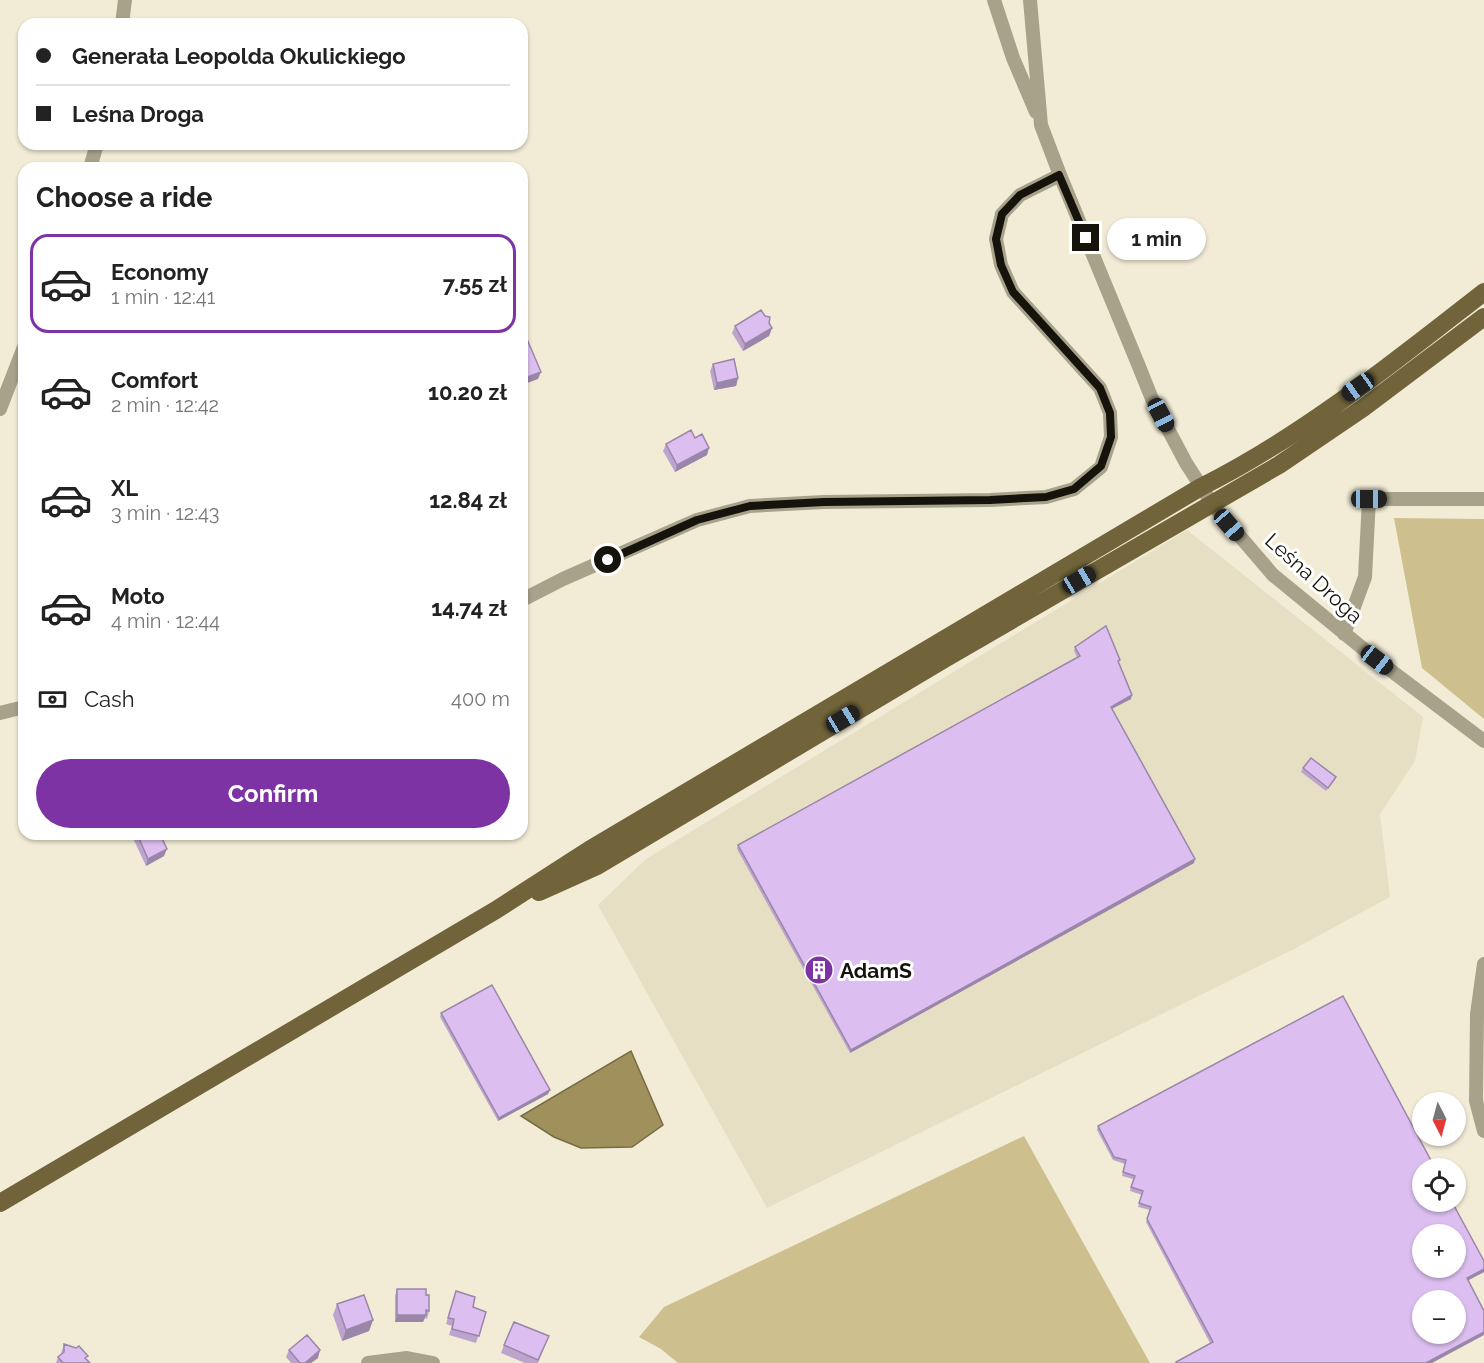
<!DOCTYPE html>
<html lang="en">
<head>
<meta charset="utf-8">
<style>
	body { margin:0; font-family:Raleway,sans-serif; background:#f6f6f6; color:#222; height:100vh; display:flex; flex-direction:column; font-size:22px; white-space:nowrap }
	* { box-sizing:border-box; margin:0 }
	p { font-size:20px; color:#767676 }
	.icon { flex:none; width:33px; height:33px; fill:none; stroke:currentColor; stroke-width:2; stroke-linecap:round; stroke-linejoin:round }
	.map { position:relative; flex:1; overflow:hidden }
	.drawer { position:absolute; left:18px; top:162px; width:510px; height:678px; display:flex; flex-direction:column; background:#fff; border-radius:18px; box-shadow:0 2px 4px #0004 }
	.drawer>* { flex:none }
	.hud { position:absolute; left:18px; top:18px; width:510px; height:132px; border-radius:18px; box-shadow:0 2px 4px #0004; display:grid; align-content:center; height:132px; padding:0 18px; background:#fff }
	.needle { width:39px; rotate:174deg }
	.buttons { position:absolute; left:1412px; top:1092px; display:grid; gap:12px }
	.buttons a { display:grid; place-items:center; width:54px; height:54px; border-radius:50%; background:#fff; box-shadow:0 2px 4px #0004; font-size:30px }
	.end { position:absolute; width:27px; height:27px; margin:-14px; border:8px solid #15130c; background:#fff; box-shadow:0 0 0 3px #fff }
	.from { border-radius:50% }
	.bubble { position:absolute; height:42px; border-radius:21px; background:#fff; box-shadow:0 2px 4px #0004; font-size:20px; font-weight:700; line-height:42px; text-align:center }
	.car { position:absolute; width:18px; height:36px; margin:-18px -9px; border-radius:8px; box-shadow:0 0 4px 2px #0007; background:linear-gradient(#222 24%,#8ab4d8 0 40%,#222 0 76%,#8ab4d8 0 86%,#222 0) }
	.hud b { display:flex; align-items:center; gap:21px; height:57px; font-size:22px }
	.hud b+b { border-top:2px solid #e0e0e0 }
	.hud i { width:15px; height:15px; background:#222 }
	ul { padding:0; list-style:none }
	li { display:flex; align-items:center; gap:18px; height:99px; margin:0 12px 9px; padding:0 6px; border:3px solid transparent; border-radius:18px }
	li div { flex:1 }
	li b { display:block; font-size:22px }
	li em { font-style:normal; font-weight:700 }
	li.on { border-color:#7e33a5 }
	li>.icon { width:54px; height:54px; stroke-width:1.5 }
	h2 { padding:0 18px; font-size:27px; line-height:72px }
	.pay { display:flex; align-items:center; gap:15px; height:66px; padding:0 18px; font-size:22px }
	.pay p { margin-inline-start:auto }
	.primary-button { display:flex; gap:12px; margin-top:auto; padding:12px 18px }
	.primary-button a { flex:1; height:69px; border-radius:36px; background:#7e33a5; color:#fff; font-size:24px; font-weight:700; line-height:69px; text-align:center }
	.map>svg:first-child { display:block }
</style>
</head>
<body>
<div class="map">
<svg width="1484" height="1363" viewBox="0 0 1484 1363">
	<rect width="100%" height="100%" fill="#f2ecd6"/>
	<path fill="#e7dfc3" d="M1187,530L1423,717L1415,761L1380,814L1390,897L1294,949L767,1208L598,905L646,859Z"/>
	<path fill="#cec08e" d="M1394,518L1484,519V719L1422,668Z
		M1024,1136L1150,1363H678L661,1349L639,1337L664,1307Z"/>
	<path fill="#a0915c" stroke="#766b44" stroke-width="1.5" d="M631,1051L663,1125L632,1147L581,1148L554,1137L521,1116Z"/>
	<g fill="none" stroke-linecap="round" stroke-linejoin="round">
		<path stroke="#a8a28b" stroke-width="14" d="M994,0L1013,58L1036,112
			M1030,0L1041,125L1060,175L1138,364L1152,399L1186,463L1213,505L1273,575L1377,660L1484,741
			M122,24L125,0
			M90,168L97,144
			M0,409L24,347
			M522,600L563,579L697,520L750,506L824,502L990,500L1046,497L1074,489L1101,467L1111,437L1110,413L1100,388L1013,292L1001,265L996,239L1002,214L1020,195L1060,175
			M1344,634L1365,577L1369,499H1484
			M0,713L24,707
			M1484,964L1477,1014L1476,1101L1484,1131
			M368,1363L407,1358L433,1363"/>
		<path stroke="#71643a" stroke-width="18" d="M539,892L597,866L946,658L1279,465L1363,408L1484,317
			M0,1203L496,910L589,850L1201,487C1303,436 1394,362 1484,292"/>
	</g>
	<path fill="#bda4ce" d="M769,323L772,328L769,336L743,351L732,333L735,326Z
		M713,364L738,378L736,386L714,390L710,371Z
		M695,438L707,455L675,472L663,451L666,444Z
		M1075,647L1119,663L1131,699L1112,709L1194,863L850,1053L737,849L738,845L1077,657L1074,651Z
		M1303,768L1336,777L1335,780L1326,791L1301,772Z
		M133,834H160L164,856L146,866L132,836Z
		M441,1013L548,1094L498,1121L440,1017Z
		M1098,1126L1484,1261V1272L1468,1280L1432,1363H1175L1176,1362L1210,1343L1146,1222L1150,1210L1138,1207L1142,1195L1130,1191L1133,1179L1122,1176L1125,1164L1113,1160L1097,1130Z
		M397,1289L426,1295L429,1311L427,1319L425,1318L423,1322H395V1296Z
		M456,1291L473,1307L486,1312L476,1343L449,1335L452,1326L446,1324Z
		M337,1304L373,1320L369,1331L342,1341L333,1315Z
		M549,1336L538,1363H525L501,1353L504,1345Z
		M64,1344L87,1360L90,1363H56L58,1357L61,1354Z
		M289,1350L318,1358L311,1363H291L286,1357Z"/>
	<path fill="#9a86a8" d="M772,328L769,336L743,351L745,344Z
		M541,372L538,379L522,385V379Z
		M738,378L736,386L714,390L717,383Z
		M709,448L707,455L675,472L677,465Z
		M1132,695L1131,699L1109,710L1111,707Z
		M167,849L164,856L146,866L148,859Z
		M1195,859L1194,863L850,1053L851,1050Z
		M550,1090L548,1094L498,1121L499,1118Z
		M1484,1269V1272L1465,1282L1467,1278Z
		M397,1315H426L423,1322H395Z
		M373,1320L369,1331L342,1341L346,1330Z
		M1484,1332V1335L1432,1363H1426Z
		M320,1350L318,1358L311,1363H305Z"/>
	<path fill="#dcbff0" stroke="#9a86a8" stroke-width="1.5" fill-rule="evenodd" d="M761,310L765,316L770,317L769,323L772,328L745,344L735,326Z
		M524,332L541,372L522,379V333Z
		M734,359L738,378L717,383L713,364Z
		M691,430L695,438L702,434L709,448L677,465L666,444Z
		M1106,626L1120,660L1118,661L1132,695L1111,707L1195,859L851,1050L738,845L1080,656L1075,647Z
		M1311,758L1336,777L1328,788L1303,768Z
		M137,834H160L167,849L148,859Z
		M492,985L550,1090L499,1118L441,1013Z
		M1343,996L1435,1168H1422V1202H1452L1484,1261V1269L1467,1278L1484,1311V1332L1426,1363H1176V1362L1213,1342L1147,1219L1151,1207L1139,1203L1143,1191L1131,1187L1135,1176L1123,1172L1126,1160L1114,1157L1098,1126ZM1422,1234H1455V1268H1422ZM1422,1300H1455V1334H1422Z
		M397,1289H426V1295H429V1311L426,1310V1315H397Z
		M456,1291L475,1297L473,1307L486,1312L479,1336L452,1329L454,1319L448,1318Z
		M364,1295L373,1320L346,1330L337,1304Z
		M514,1322L549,1336L538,1360L504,1345Z
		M307,1335L320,1350L305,1363H300L289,1350Z
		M64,1344L76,1348L79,1346L88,1356L85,1358L90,1363H63L58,1357L64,1352Z"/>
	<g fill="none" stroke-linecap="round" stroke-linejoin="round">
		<path stroke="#15130c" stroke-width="8" d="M608,560L697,520L750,506L824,502L990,500L1046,497L1074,489L1101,466L1111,437L1110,413L1100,388L1013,292L1001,265L996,239L1002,214L1020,195L1059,175L1086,238"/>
	</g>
	<defs>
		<g id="building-disc" transform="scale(1.5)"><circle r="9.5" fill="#7e33a5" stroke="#fff"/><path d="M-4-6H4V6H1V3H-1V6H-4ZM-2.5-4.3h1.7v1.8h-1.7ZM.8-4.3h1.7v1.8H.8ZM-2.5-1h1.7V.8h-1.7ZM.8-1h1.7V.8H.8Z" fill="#fff"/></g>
	</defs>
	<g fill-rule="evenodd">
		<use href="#building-disc" x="819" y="970"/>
	</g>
	<g text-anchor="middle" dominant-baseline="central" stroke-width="6" stroke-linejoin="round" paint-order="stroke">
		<g font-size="21" fill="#15130c" stroke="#fff">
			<text transform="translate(1314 578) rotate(42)">Leśna Droga</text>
		</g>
		<g font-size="21" font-weight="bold" fill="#15130c" stroke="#fff" text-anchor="start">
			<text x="840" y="970">AdamS</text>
		</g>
	</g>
</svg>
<div class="buttons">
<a><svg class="needle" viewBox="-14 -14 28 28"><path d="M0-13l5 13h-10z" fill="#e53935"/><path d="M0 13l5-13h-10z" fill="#767676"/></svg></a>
<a><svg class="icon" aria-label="locate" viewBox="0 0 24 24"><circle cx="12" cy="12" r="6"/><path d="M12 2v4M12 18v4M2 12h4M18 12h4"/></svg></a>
<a>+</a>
<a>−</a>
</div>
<i class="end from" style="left:608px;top:560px"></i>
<i class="end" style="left:1086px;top:238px"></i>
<div class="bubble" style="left:1107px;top:218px;width:99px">1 min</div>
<i class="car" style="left:1358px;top:387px;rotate:235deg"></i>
<i class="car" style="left:1161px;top:415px;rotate:152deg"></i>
<i class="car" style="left:1369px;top:499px;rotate:90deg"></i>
<i class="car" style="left:1229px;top:525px;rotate:139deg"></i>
<i class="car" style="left:1079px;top:580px;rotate:60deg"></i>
<i class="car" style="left:1377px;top:660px;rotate:128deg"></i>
<i class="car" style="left:843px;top:719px;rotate:59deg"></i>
<div class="hud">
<b><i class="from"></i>Generała Leopolda Okulickiego</b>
<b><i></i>Leśna Droga</b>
</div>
<section class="drawer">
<h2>Choose a ride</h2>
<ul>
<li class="on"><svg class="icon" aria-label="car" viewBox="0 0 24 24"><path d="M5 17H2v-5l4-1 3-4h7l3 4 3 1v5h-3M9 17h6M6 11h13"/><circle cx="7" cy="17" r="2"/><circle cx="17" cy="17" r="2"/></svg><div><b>Economy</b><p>1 min · 12:41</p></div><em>7.55 zł</em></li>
<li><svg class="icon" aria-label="car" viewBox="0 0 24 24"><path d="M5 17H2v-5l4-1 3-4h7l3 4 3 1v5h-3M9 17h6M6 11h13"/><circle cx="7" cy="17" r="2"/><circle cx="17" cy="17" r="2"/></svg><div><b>Comfort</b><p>2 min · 12:42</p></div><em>10.20 zł</em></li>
<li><svg class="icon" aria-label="car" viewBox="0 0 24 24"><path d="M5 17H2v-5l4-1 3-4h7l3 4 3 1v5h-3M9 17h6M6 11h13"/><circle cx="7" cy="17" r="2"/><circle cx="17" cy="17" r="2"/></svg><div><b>XL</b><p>3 min · 12:43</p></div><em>12.84 zł</em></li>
<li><svg class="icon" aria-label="car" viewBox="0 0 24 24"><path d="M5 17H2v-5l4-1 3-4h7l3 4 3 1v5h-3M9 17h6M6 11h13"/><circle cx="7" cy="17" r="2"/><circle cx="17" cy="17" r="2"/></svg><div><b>Moto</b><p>4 min · 12:44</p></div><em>14.74 zł</em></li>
</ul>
<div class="pay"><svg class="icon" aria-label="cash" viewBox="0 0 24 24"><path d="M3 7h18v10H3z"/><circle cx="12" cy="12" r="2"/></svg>Cash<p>400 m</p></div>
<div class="primary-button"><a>Confirm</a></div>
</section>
</div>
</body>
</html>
